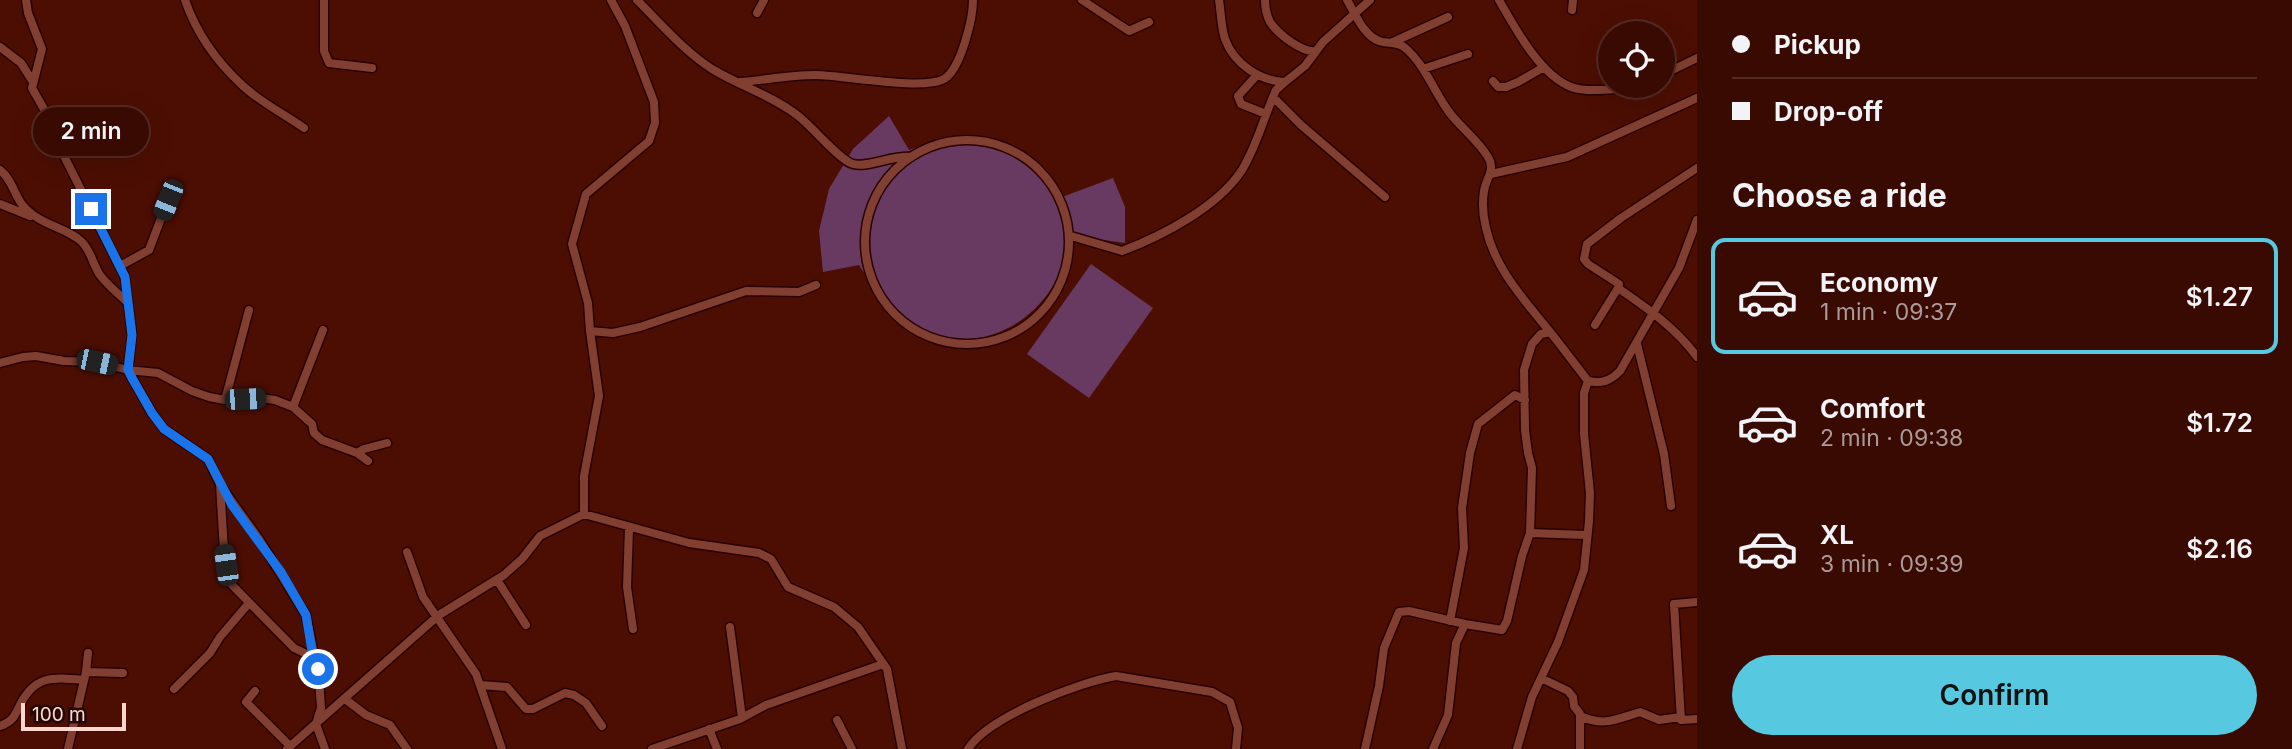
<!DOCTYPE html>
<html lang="en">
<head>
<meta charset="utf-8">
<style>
	body { margin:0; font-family:Inter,sans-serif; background:#441811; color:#f1f3f6; height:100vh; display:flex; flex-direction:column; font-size:26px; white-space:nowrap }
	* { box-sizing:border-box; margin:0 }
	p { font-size:23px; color:#ab9a99 }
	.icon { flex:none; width:38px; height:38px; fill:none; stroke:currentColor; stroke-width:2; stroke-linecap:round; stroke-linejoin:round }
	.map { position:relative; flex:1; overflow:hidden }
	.drawer { display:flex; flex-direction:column; background:#390a02; width:595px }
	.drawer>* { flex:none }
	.top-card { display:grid; align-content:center; height:154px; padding:0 35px; background:#390a02 }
	.buttons { position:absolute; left:1598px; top:21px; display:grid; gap:14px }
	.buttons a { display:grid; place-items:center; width:77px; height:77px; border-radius:50%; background:#390a02; box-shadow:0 7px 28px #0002,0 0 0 2px #532b24; font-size:35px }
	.scale { position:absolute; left:21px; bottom:18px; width:105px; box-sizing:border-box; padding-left:7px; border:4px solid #ffd6cd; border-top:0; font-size:19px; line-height:24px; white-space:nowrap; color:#ffd6cd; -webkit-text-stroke:5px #220704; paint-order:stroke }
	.end { position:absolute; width:32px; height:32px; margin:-16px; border:9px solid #1a73e8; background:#fff; box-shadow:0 0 0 4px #fff }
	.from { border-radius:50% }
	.bubble { position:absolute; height:49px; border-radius:24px; background:#390a02; box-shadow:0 7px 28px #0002,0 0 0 2px #532b24; font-size:23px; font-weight:600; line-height:49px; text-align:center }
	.car { position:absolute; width:21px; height:42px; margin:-21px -10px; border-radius:9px; box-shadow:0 0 5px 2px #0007; background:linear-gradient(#222 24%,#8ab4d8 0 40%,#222 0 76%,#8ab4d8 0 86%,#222 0) }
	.top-card b { display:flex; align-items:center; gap:24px; height:66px; font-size:26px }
	.top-card b+b { border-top:2px solid #532b24 }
	.top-card i { width:18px; height:18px; background:#f1f3f6 }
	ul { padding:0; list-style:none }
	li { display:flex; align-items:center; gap:21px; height:116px; margin:0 14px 10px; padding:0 21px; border:4px solid transparent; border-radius:14px }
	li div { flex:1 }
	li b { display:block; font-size:26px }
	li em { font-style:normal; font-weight:600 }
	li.current { border-color:#56c9e0 }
	li>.icon { width:63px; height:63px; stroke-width:1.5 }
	h2 { padding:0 35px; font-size:32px; line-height:84px }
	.action { display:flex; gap:14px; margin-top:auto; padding:14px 35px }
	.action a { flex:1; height:80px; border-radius:42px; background:#56c9e0; color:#111; font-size:28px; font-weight:600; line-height:80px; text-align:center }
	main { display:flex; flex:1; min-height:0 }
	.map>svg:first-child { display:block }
</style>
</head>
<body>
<main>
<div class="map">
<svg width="1697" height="749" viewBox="0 0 1697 749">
	<rect width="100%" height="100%" fill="#4c0e03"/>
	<path fill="#683a61" d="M889,116L909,150C955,130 1009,132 1046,169C1053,176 1057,188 1062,197L1113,178L1125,207V243L1069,235C1068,243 1069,253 1067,261C1065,271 1056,281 1051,289C1020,336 961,355 911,325C887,312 873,287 859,265L823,272L819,231L829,189L853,149Z
		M1091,264L1153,308L1089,398L1027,354Z"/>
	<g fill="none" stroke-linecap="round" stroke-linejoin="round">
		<g stroke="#2a0000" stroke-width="11">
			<path id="minor" d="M26,0L28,13L42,49L32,88L45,111L62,152L125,277L132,335L128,370L132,378L152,413L164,429L208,459L220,484L224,551L231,584L294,648L313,657
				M185,0C196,32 217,62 242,85C260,102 284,114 304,128
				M324,0V51L329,63L372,68
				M637,0C661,24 684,51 712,69C740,86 771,95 797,115C812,126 839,160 853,164C868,168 893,155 911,157
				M1082,0L1129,31L1149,22
				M1219,0C1221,12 1221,27 1225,39C1234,64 1260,81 1285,82L1305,66L1323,42L1370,0
				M1265,0C1265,7 1267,16 1270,22C1278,34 1302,53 1316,51
				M1347,0C1355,13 1363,35 1379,41C1388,44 1396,41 1404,47C1425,64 1434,92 1449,112C1461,128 1478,140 1488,157C1496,170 1486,178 1484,191C1482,203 1483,216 1486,228C1495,268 1521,296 1546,327C1560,344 1574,363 1588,381C1602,384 1610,381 1620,371L1679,268L1697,220
				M1499,0C1515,28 1540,75 1571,87C1587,93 1620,89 1636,86
				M1572,10L1573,0
				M757,13L764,0
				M1393,42L1448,17
				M0,47L21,63L33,82
				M1423,69L1468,54
				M1257,75L1238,96L1241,104L1266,114
				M1662,75L1697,58
				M1493,81L1498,87H1506L1518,82L1544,67
				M740,82C765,80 790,75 815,75C843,75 922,91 944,79C961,69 973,18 973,0
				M1273,97L1301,125L1385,197
				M865 242a102 102 0 1 1 204 0a102 102 0 1 1-204 0Z
				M1697,168L1621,218L1587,244L1584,259L1588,264L1619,284L1618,288C1647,308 1676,328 1697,357
				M0,170C14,181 14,198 26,209C43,226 68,228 82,242C91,251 93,265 100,275C107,285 118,293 127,302
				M1491,174L1567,157L1697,98
				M0,204L30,216
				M1071,236L1122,251C1162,236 1218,207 1242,170C1257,146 1264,116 1276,90L1285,82
				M120,266L149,250L168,200
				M1595,325L1618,288
				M590,331L613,333L640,327L746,291L799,292L816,285
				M1637,344L1664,454L1671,506
				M0,363L23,357L36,356L64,361L97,362L128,370L158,373L192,391L209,397L225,400L260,398L275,400L293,407L312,424L314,433L322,440L357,453L364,449L387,443
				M225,400L249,310
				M293,407L323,330
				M357,453L368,461
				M220,485L259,539L306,615L319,679L321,708L316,724L325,749
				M584,514V476L599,396L590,331L588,303L572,244L586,194L649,141L655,123L654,102L625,26L611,0
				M629,528L627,587L633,629
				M1530,533L1586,535
				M407,552L423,597L476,674L502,749
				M497,580L526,625
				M1697,602L1674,604L1681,720L1697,719
				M1450,621L1464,548L1462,508L1470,453L1478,424L1515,395L1525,400
				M730,627L742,718
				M86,672L88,653
				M1543,679L1568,691L1573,697L1574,706L1580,714V749
				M480,685L507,687L526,709H533L565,693L574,695L586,703L602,726
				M174,689L210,653L220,637L249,603
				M255,691L246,702L290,746
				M345,699L366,715L390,725L407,749
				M1580,716C1604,727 1617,719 1640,712L1659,720L1681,717
				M837,720L852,749
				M0,726C11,722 14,718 19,707C34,675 52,677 84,680
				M709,729L717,749
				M68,749L86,672L123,673
				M287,749L439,615L504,575L522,559L540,536L584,514L689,543L759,553L771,559L788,587L834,607L858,627L887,669L902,749
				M652,749L740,719L766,705L883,664
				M968,749C988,717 1079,682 1116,676L1212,692L1230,702L1238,728L1236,749
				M1365,749L1379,686L1384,648L1399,612L1409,611L1465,624
				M1433,749L1448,715L1456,643L1465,624L1502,630L1507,621L1522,556L1530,533L1532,468L1528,453L1525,430L1524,370L1532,344L1541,334L1550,332
				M1517,749L1532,697L1558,642L1584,570L1589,521L1590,493L1584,434V393L1588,381"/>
		</g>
		<use href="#minor" stroke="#813f31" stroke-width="8"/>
	</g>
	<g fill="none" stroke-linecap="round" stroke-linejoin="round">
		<path stroke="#1a73e8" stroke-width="9" d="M91,209L125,277L132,335L128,370L132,378L152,413L164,429L208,459L232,505L281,572L306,615L313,657L318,669"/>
	</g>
</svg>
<div class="buttons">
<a><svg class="icon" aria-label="locate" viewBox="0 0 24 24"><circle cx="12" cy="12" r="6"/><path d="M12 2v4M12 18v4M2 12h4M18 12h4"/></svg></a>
</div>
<div class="scale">100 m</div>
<i class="end from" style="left:318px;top:669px"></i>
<i class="end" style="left:91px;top:209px"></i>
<div class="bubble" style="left:33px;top:107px;width:116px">2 min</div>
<i class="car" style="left:168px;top:200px;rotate:202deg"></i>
<i class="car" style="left:97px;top:362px;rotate:102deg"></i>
<i class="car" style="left:245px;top:399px;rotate:88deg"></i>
<i class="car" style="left:226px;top:565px;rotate:352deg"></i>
</div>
<section class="drawer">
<div class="top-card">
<b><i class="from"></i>Pickup</b>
<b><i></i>Drop-off</b>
</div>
<h2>Choose a ride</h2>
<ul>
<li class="current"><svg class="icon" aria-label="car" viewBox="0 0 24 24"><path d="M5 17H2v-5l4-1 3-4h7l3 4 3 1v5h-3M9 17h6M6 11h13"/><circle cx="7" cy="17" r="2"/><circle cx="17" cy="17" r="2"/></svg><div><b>Economy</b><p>1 min · 09:37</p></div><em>$1.27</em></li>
<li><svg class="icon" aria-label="car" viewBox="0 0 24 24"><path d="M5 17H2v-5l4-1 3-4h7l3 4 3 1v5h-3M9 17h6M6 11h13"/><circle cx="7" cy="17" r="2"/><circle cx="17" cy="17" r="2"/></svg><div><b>Comfort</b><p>2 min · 09:38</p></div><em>$1.72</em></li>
<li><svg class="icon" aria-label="car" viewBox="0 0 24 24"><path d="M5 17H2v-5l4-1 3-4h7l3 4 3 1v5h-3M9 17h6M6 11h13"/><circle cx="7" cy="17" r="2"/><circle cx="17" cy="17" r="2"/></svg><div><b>XL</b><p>3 min · 09:39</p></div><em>$2.16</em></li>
</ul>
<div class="action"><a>Confirm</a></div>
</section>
</main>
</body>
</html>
